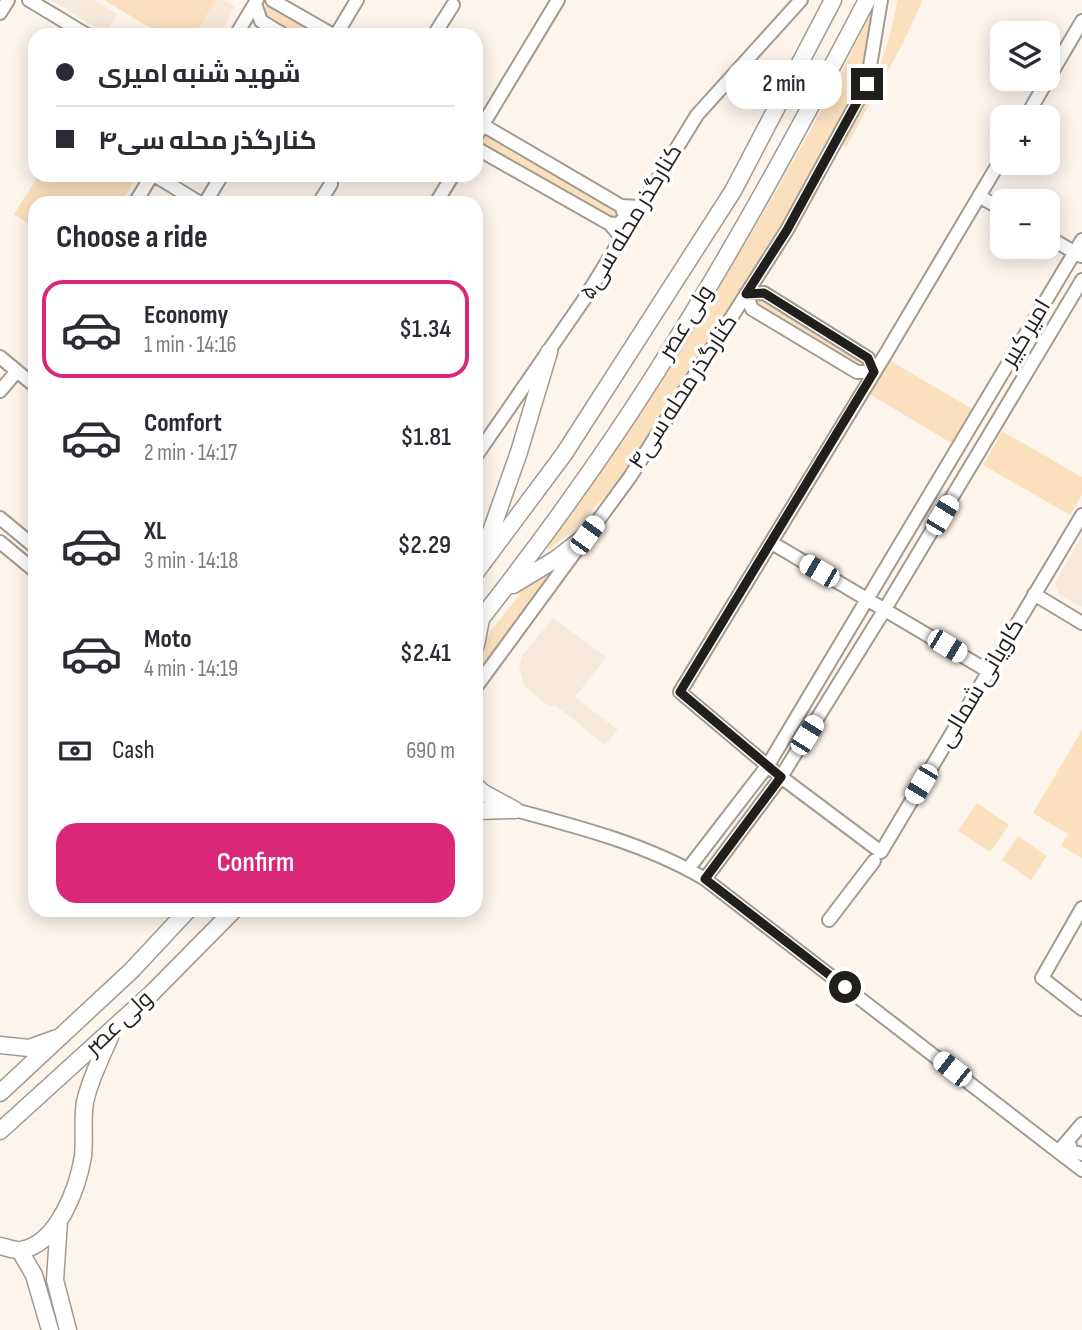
<!DOCTYPE html>
<html lang="en">
<head>
<meta charset="utf-8">
<style>
	body { margin:0; font-family:"Sofia Sans Condensed",Cairo,sans-serif; background:#f7f7f7; color:#2b2b33; height:100vh; display:flex; flex-direction:column; font-size:26px; white-space:nowrap }
	* { box-sizing:border-box; margin:0 }
	p { font-size:23px; color:#7c7c81 }
	.icon { flex:none; width:38px; height:38px; fill:none; stroke:currentColor; stroke-width:2; stroke-linecap:round; stroke-linejoin:round }
	.map { position:relative; flex:1; overflow:hidden }
	.sheet { position:absolute; left:28px; top:196px; width:455px; height:721px; display:flex; flex-direction:column; background:#fff; border-radius:21px; box-shadow:0 4px 18px #0003 }
	.sheet>* { flex:none }
	.hud { position:absolute; left:28px; top:28px; width:455px; height:154px; border-radius:21px; box-shadow:0 4px 18px #0003; display:grid; align-content:center; height:154px; padding:0 28px; background:#fff }
	.controls { position:absolute; left:990px; top:21px; display:grid; gap:14px }
	.controls a { display:grid; place-items:center; width:70px; height:70px; border-radius:14px; background:#fff; box-shadow:0 4px 18px #0003; font-size:35px }
	.end { position:absolute; width:32px; height:32px; margin:-16px; border:9px solid #211f1b; background:#fff; box-shadow:0 0 0 4px #fff }
	.from { border-radius:50% }
	.bubble { position:absolute; height:49px; border-radius:21px; background:#fff; box-shadow:0 4px 18px #0003; font-size:23px; font-weight:600; line-height:49px; text-align:center }
	.car { position:absolute; width:21px; height:42px; margin:-21px -10px; border-radius:9px; box-shadow:0 0 5px 2px #0007; background:linear-gradient(#fff 24%,#345 0 40%,#fff 0 76%,#345 0 86%,#fff 0) }
	.hud b { display:flex; align-items:center; gap:24px; height:66px; font-size:26px }
	.hud b+b { border-top:2px solid #e1e1e2 }
	.hud i { width:18px; height:18px; background:#2b2b33 }
	ul { padding:0; list-style:none }
	li { display:flex; align-items:center; gap:21px; height:98px; margin:0 14px 10px; padding:0 14px; border:4px solid transparent; border-radius:21px }
	li div { flex:1 }
	li b { display:block; font-size:26px }
	li em { font-style:normal; font-weight:600 }
	li.current { border-color:#db2777 }
	li>.icon { width:63px; height:63px; stroke-width:1.5 }
	h2 { padding:0 28px; font-size:32px; line-height:84px }
	.pay { display:flex; align-items:center; gap:18px; height:77px; padding:0 28px; font-size:26px }
	.pay p { margin-inline-start:auto }
	.action { display:flex; gap:14px; margin-top:auto; padding:14px 28px }
	.action a { flex:1; height:80px; border-radius:21px; background:#db2777; color:#fff; font-size:28px; font-weight:600; line-height:80px; text-align:center }
	.map>svg:first-child { display:block }
</style>
</head>
<body>
<div class="map">
<svg width="1082" height="1330" viewBox="0 0 1082 1330">
	<rect width="100%" height="100%" fill="#fdf5ec"/>
	<path fill="#f6e9d9" d="M51,0H94L117,14L105,33Z
		M216,0H224L235,7L219,35H195Z
		M1082,536V607L1059,594L1055,583Z
		M553,618L606,657L575,697L618,730L605,745L555,705L550,707L525,687L519,668L522,656Z"/>
	<path fill="#fbe0be" d="M104,0H216L195,34L162,35Z
		M897,0H923L901,47L846,147L842,145C865,100 891,51 897,0Z
		M877,4L866,64L854,91L795,202L672,401L617,485L567,535L547,551L550,541C667,369 784,196 873,8Z
		M267,5L317,35H295L264,17L262,9Z
		M486,132L618,208L611,220L480,141Z
		M39,175H138L121,203H35V228L14,214Z
		M752,296H763L866,360L868,368H860L755,307Z
		M889,360L974,410L953,444L869,394Z
		M1002,431L1082,477V495L1070,515L983,465Z
		M573,549L483,666L480,652L490,632L530,581Z
		M1082,730V858L1061,846L1068,834L1033,813Z
		M977,803L1009,825L990,852L958,831Z
		M1018,836L1047,856L1031,880L1002,860Z"/>
	<g fill="none" stroke-linecap="round" stroke-linejoin="round">
		<g stroke="#a29b92" stroke-width="16">
			<path id="minor" d="M29,0L87,35
				M272,0L333,35
				M255,4L261,21L284,35
				M0,13L8,0
				M236,35L257,0
				M336,35L357,0
				M434,35L453,5
				M1048,79L1082,21
				M1026,117L1048,79
				M476,121L621,206L640,207
				M476,136L558,0
				M476,148L610,224L622,238
				M1003,156L885,355L680,692L781,777L881,852L1082,515
				M154,175L200,203
				M979,196L1003,210
				M135,203L152,175
				M205,203L222,175
				M319,203L331,184
				M436,203L453,175
				M610,224L620,223L625,216L621,206
				M1048,237L1081,256
				M764,293L868,358L874,372H857L752,309L746,294Z
				M0,357L35,386
				M0,391L17,371
				M476,456L583,301L697,115L801,0
				M0,518L35,547
				M0,542L35,571
				M772,543L988,671
				M1034,594L1082,623
				M476,687L630,477L787,230L867,84L881,0
				M515,810C579,827 648,845 705,879L1082,1170
				M688,869L768,765L1082,240
				M705,879L781,777L885,609L1082,280
				M1082,908L1042,978L1082,1009
				M829,920L874,861
				M1068,1141L1072,1151L1082,1154
				M1059,1151L1082,1124"/>
		</g>
		<g stroke="#a29b92" stroke-width="19">
			<path id="major" d="M482,557L519,452L549,352
				M476,572L564,454L733,191L833,0
				M513,585L556,559L587,535
				M476,625C550,531 621,432 683,329C749,222 809,111 867,0
				M476,645L481,619
				M476,786L482,792L515,810
				M476,811L512,810
				M0,1045L29,1048L57,1038
				M0,1093L132,970L188,910
				M0,1131L152,993L234,910
				M59,1221L55,1280L68,1330
				M0,1246C6,1247 15,1251 21,1250C58,1244 78,1187 83,1156C85,1138 82,1120 85,1102C90,1079 101,1058 110,1037
				M20,1251L34,1275L50,1330"/>
		</g>
		<use href="#minor" stroke="#fff" stroke-width="12"/>
		<use href="#major" stroke="#fff" stroke-width="16"/>
	</g>
	<g fill="none" stroke-linecap="round" stroke-linejoin="round">
		<path stroke="#211f1b" stroke-width="9" d="M845,987L705,879L781,777L680,692L874,372L868,358L764,293L746,294L787,230L867,84"/>
	</g>
	<g text-anchor="middle" dominant-baseline="central" stroke-width="7" stroke-linejoin="round" paint-order="stroke">
		<g font-size="23" fill="#211f1b" stroke="#fff">
			<text transform="translate(631 222) rotate(-59)">کنارگذر محله سی۵</text>
			<text transform="translate(686 322) rotate(-58)">ولی عصر</text>
			<text transform="translate(1026 333) rotate(-59)">امیر کبیر</text>
			<text transform="translate(683 392) rotate(-57)">کنارگذر محله سی۴</text>
			<text transform="translate(981 683) rotate(-59)">کاویانی شمالی</text>
			<text transform="translate(119 1023) rotate(-43)">ولی عصر</text>
		</g>
	</g>
</svg>
<div class="controls">
<a><svg class="icon" aria-label="layers" viewBox="0 0 24 24"><path d="M12 4l9 5-9 5-9-5zM3 14l9 5 9-5"/></svg></a>
<a>+</a>
<a>−</a>
</div>
<i class="end from" style="left:845px;top:987px"></i>
<i class="end" style="left:867px;top:84px"></i>
<div class="bubble" style="left:726px;top:60px;width:116px">2 min</div>
<i class="car" style="left:942px;top:515px;rotate:31deg"></i>
<i class="car" style="left:587px;top:535px;rotate:36deg"></i>
<i class="car" style="left:819px;top:571px;rotate:300deg"></i>
<i class="car" style="left:947px;top:646px;rotate:121deg"></i>
<i class="car" style="left:807px;top:735px;rotate:32deg"></i>
<i class="car" style="left:921px;top:784px;rotate:211deg"></i>
<i class="car" style="left:952px;top:1069px;rotate:308deg"></i>
<div class="hud">
<b><i class="from"></i>شهید شنبه امیری</b>
<b><i></i>کنارگذر محله سی۴</b>
</div>
<section class="sheet">
<h2>Choose a ride</h2>
<ul>
<li class="current"><svg class="icon" aria-label="car" viewBox="0 0 24 24"><path d="M5 17H2v-5l4-1 3-4h7l3 4 3 1v5h-3M9 17h6M6 11h13"/><circle cx="7" cy="17" r="2"/><circle cx="17" cy="17" r="2"/></svg><div><b>Economy</b><p>1 min · 14:16</p></div><em>$1.34</em></li>
<li><svg class="icon" aria-label="car" viewBox="0 0 24 24"><path d="M5 17H2v-5l4-1 3-4h7l3 4 3 1v5h-3M9 17h6M6 11h13"/><circle cx="7" cy="17" r="2"/><circle cx="17" cy="17" r="2"/></svg><div><b>Comfort</b><p>2 min · 14:17</p></div><em>$1.81</em></li>
<li><svg class="icon" aria-label="car" viewBox="0 0 24 24"><path d="M5 17H2v-5l4-1 3-4h7l3 4 3 1v5h-3M9 17h6M6 11h13"/><circle cx="7" cy="17" r="2"/><circle cx="17" cy="17" r="2"/></svg><div><b>XL</b><p>3 min · 14:18</p></div><em>$2.29</em></li>
<li><svg class="icon" aria-label="car" viewBox="0 0 24 24"><path d="M5 17H2v-5l4-1 3-4h7l3 4 3 1v5h-3M9 17h6M6 11h13"/><circle cx="7" cy="17" r="2"/><circle cx="17" cy="17" r="2"/></svg><div><b>Moto</b><p>4 min · 14:19</p></div><em>$2.41</em></li>
</ul>
<div class="pay"><svg class="icon" aria-label="cash" viewBox="0 0 24 24"><path d="M3 7h18v10H3z"/><circle cx="12" cy="12" r="2"/></svg>Cash<p>690 m</p></div>
<div class="action"><a>Confirm</a></div>
</section>
</div>
</body>
</html>
